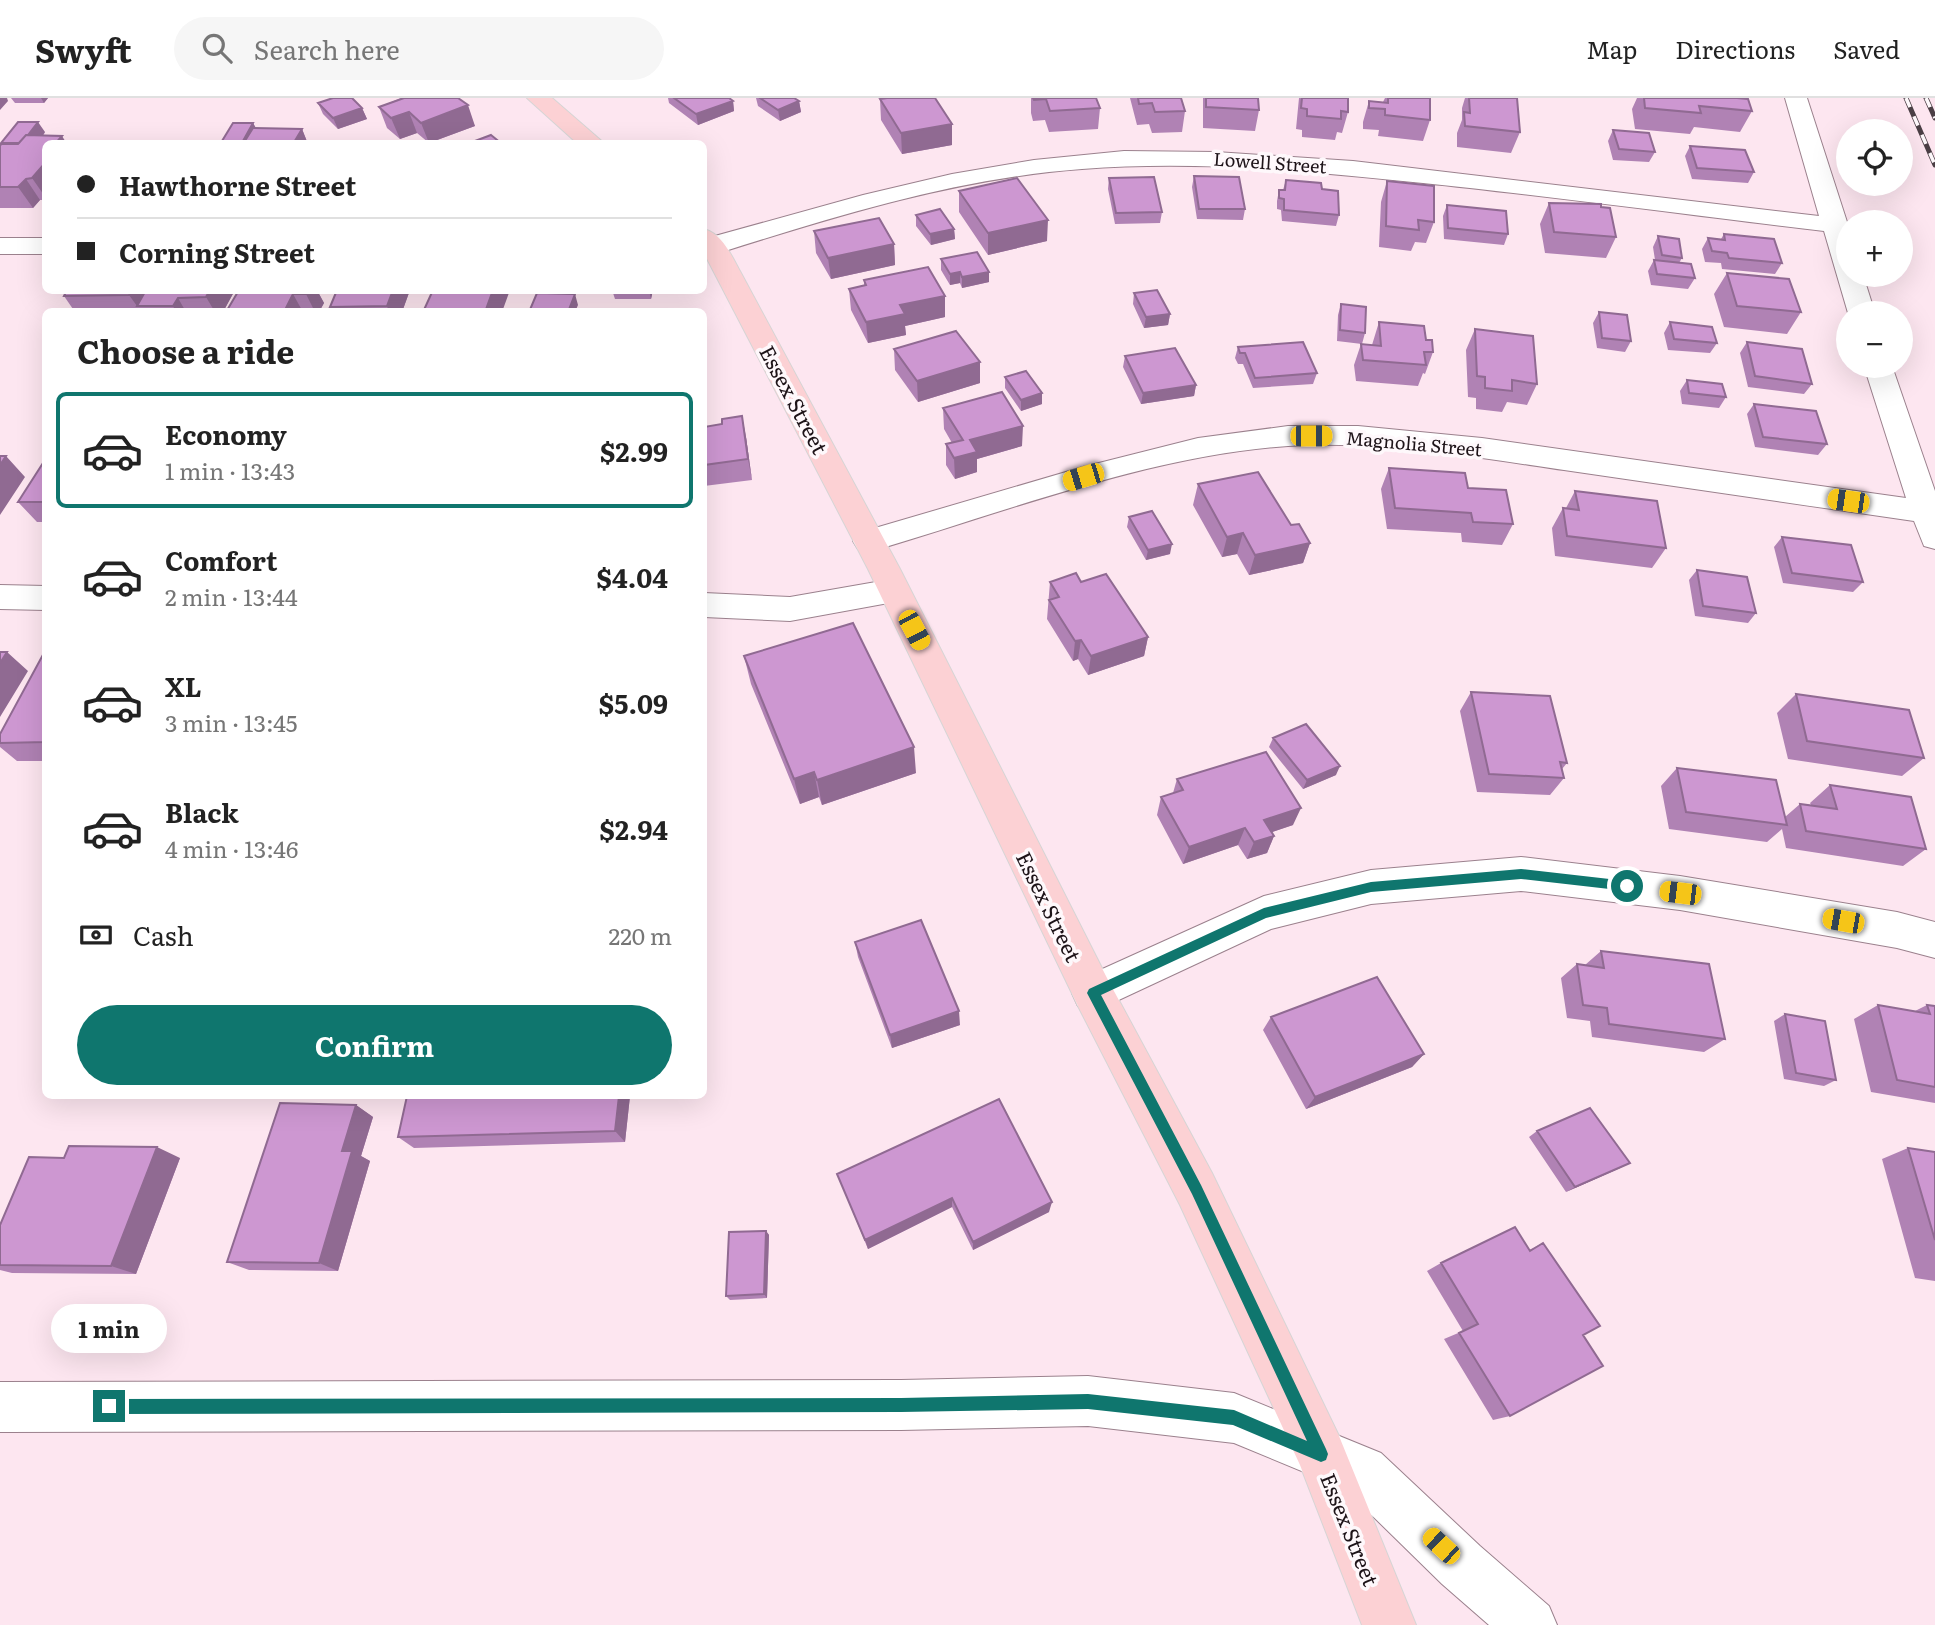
<!DOCTYPE html>
<html lang="en">
<head>
<meta charset="utf-8">
<style>
	body { margin:0; font-family:Literata,serif; background:#f6f6f6; color:#222; height:100vh; display:flex; flex-direction:column; font-size:26px; white-space:nowrap }
	* { box-sizing:border-box; margin:0 }
	p { font-size:23px; color:#767676 }
	.icon { flex:none; width:38px; height:38px; fill:none; stroke:currentColor; stroke-width:2; stroke-linecap:round; stroke-linejoin:round }
	.map { position:relative; flex:1; overflow:hidden }
	.drawer { position:absolute; left:42px; top:210px; width:665px; height:791px; display:flex; flex-direction:column; background:#fff; border-radius:10px; box-shadow:0 7px 28px #0002 }
	.drawer>* { flex:none }
	.hud { position:absolute; left:42px; top:42px; width:665px; height:154px; border-radius:10px; box-shadow:0 7px 28px #0002; display:grid; align-content:center; height:154px; padding:0 35px; background:#fff }
	.controls { position:absolute; left:1836px; top:21px; display:grid; gap:14px }
	.controls a { display:grid; place-items:center; width:77px; height:77px; border-radius:50%; background:#fff; box-shadow:0 7px 28px #0002; font-size:35px }
	.end { position:absolute; width:32px; height:32px; margin:-16px; border:9px solid #0f766e; background:#fff; box-shadow:0 0 0 4px #fff }
	.from { border-radius:50% }
	.bubble { position:absolute; height:49px; border-radius:24px; background:#fff; box-shadow:0 7px 28px #0002; font-size:23px; font-weight:700; line-height:49px; text-align:center }
	.car { position:absolute; width:21px; height:42px; margin:-21px -10px; border-radius:9px; box-shadow:0 0 5px 2px #0007; background:linear-gradient(#f5c518 24%,#345 0 40%,#f5c518 0 76%,#345 0 86%,#f5c518 0) }
	.hud b { display:flex; align-items:center; gap:24px; height:66px; font-size:26px }
	.hud b+b { border-top:2px solid #e0e0e0 }
	.hud i { width:18px; height:18px; background:#222 }
	ul { padding:0; list-style:none }
	li { display:flex; align-items:center; gap:21px; height:116px; margin:0 14px 10px; padding:0 21px; border:4px solid transparent; border-radius:10px }
	li div { flex:1 }
	li b { display:block; font-size:26px }
	li em { font-style:normal; font-weight:700 }
	li.active { border-color:#0f766e }
	li>.icon { width:63px; height:63px; stroke-width:1.5 }
	h2 { padding:0 35px; font-size:32px; line-height:84px }
	.pay { display:flex; align-items:center; gap:18px; height:77px; padding:0 35px; font-size:26px }
	.pay p { margin-inline-start:auto }
	.button { display:flex; gap:14px; margin-top:auto; padding:14px 35px }
	.button a { flex:1; height:80px; border-radius:42px; background:#0f766e; color:#fff; font-size:28px; font-weight:700; line-height:80px; text-align:center }
	header { display:flex; align-items:center; gap:42px; box-sizing:border-box; height:98px; padding:0 35px; background:#fff; border-bottom:2px solid #e0e0e0 }
	header strong { font-size:33px }
	nav { display:flex; gap:38px; margin-inline-start:auto; font-size:24px }
	.search { width:490px; height:63px; background:#f6f6f6; display:flex; align-items:center; gap:18px; box-sizing:border-box; padding:0 24px; border-radius:38px; color:#767676; font-size:26px }
	.map>svg:first-child { display:block }
</style>
</head>
<body>
<header>
<strong>Swyft</strong>
<div class="search"><svg class="icon" aria-label="search" viewBox="0 0 24 24"><circle cx="10" cy="10" r="6"/><path d="M15 15l6 6"/></svg>Search here</div>
<nav><a>Map</a><a>Directions</a><a>Saved</a></nav>
</header>
<div class="map">
<svg width="1935" height="1527" viewBox="0 0 1935 1527">
	<rect width="100%" height="100%" fill="#fde6f0"/>
	<g fill="none" stroke-linecap="round" stroke-linejoin="round">
		<g stroke="#9b818d" stroke-width="2">
			<path id="minor" d="M1785,0H1807L1848,127V177H1863L1875,215H1848L1824,133C1690,117 1557,99 1423,85C1310,73 1196,62 1082,71C959,80 839,117 722,154L704,157V141L863,97L952,76L1034,62L1124,53L1216,54L1353,63L1819,118Z
				M0,140H46V156H0Z
				M1864,268H1892L1935,393V451L1924,448L1914,423C1797,406 1681,389 1564,372C1474,359 1379,342 1288,348C1150,357 1002,415 869,454L858,451L853,443L858,435L1083,369L1198,340L1288,328H1358L1482,340L1906,400Z
				M893,481L905,484L909,493L905,502L790,523L704,519V495L790,499Z
				M0,487L46,488V512L0,511Z
				M1521,759L1680,778L1897,814L1935,824V860L1897,850L1680,812L1521,793L1371,806L1271,831L1093,914L1078,908L1072,895L1078,882L1264,798L1371,772Z
				M1088,1278L1234,1295L1381,1355L1480,1448L1549,1508L1557,1527H1489L1442,1486L1345,1391L1234,1345L1088,1328L901,1332L0,1334V1284L901,1282Z"/>
		</g>
		<g stroke="#d6d5d5" stroke-width="2">
			<path id="major" d="M527,0H552L605,46H578Z
				M704,131C723,136 732,159 741,175L900,471L1108,882L1212,1075L1339,1338L1416,1527H1362L1300,1367L1180,1107L1078,908L868,471L704,155Z"/>
		</g>
		<use href="#minor" fill="#fff" fill-rule="evenodd"/>
		<use href="#major" fill="#fcd1d4" fill-rule="evenodd"/>
		<g stroke="#4b3f45" stroke-width="5">
			<path id="rail" d="M1906,0L1935,67
				M1926,0L1935,20"/>
		</g>
		<use href="#rail" stroke="#fef8fb" stroke-width="3.5" stroke-dasharray="10" stroke-linecap="butt"/>
	</g>
	<path fill="#b082b4" d="M11,0H48L44,5H15Z
		M401,0H458L475,28L429,45L417,35L400,41L387,30L379,9Z
		M668,0H729L733,3L734,13L698,27L669,5Z
		M756,0H794L799,3L801,14L780,23L758,8Z
		M1031,0H1096L1100,10L1098,31L1049,34L1045,22L1033,23L1031,15Z
		M1130,0H1181L1185,13L1182,34L1152,35L1149,26L1137,27Z
		M1203,0H1258L1259,12L1255,33L1203,30Z
		M1299,0H1348V14L1342,35L1337,34L1335,42L1302,39V32L1296,31Z
		M1385,0H1430V22L1423,43L1378,38L1379,32L1363,31V24L1369,3L1383,4Z
		M1465,0H1517L1520,34L1511,55L1457,49V35L1462,22V10Z
		M1637,0H1737L1752,13L1740,34L1694,29L1690,36L1635,31L1632,11Z
		M880,1L952,47L902,56L881,22Z
		M318,5L362,10L367,21L338,31L323,16Z
		M253,25L256,31H302L308,46H223L222,43Z
		M1613,32L1655,54L1649,64L1613,62L1608,43Z
		M45,34L43,38L46,46V102H40L33,110H0V48L2,46L1,45Z
		M1690,48L1754,74L1748,85L1692,81L1685,58Z
		M1194,78L1245,111L1243,122L1197,121L1192,89Z
		M1109,80L1162,114L1160,125L1115,126L1108,91Z
		M1286,82L1322,91L1339,117L1336,128L1282,123L1281,112L1277,111V103L1279,92H1283Z
		M1387,83L1434,124L1426,145L1415,144L1411,153L1379,149L1381,104Z
		M959,93L1047,143L988,157L959,114Z
		M1549,105L1601,109L1616,139L1606,160L1545,155L1540,126Z
		M1447,107L1508,136L1504,147L1444,141L1443,118Z
		M916,117L954,131L955,141L931,147L916,128Z
		M814,133L894,146L895,167L831,181L816,155Z
		M1724,136L1782,165L1775,176L1722,171L1721,165L1705,164L1702,151L1708,140L1721,141Z
		M1658,138L1682,160L1679,165L1695,180L1688,191L1651,187L1648,173L1654,162H1655L1653,149Z
		M941,161L989,174V184L962,190L960,185L950,187L941,172Z
		M1727,175L1801,214L1787,236L1724,229L1714,196Z
		M864,182L945,219L905,228L906,237L868,245L851,212L849,191L864,187Z
		M235,192L223,214H75L64,198Z
		M239,192L318,194L324,205L319,214H226Z
		M410,192L402,214H332L330,209Z
		M612,192H653L651,201H615Z
		M1134,195L1170,216L1168,227L1144,230L1133,206Z
		M1341,206L1365,235L1362,246L1337,243L1338,217Z
		M1599,214L1631,243L1625,254L1597,250L1593,225Z
		M1379,224L1426,242L1433,254L1425,276L1423,275L1418,288L1356,283L1354,267L1361,246L1372,247Z
		M1670,224L1717,245L1710,255L1668,252L1664,235Z
		M1475,231L1537,286L1527,307L1507,304L1502,314L1476,311V300L1468,299L1466,252Z
		M1747,244L1812,286L1804,296L1748,289L1740,255Z
		M1238,249L1317,275L1313,286L1253,290L1243,266H1238L1235,260Z
		M894,251L980,264V285L918,304L895,272Z
		M1125,258L1196,287L1194,298L1141,306L1123,269Z
		M1005,279L1042,306L1021,313L1005,290Z
		M1687,282L1726,299L1719,310L1682,306L1680,293Z
		M1754,306L1827,346L1818,357L1755,349L1747,316Z
		M943,310L1022,348L977,361V374L955,381L946,367V346L952,345L944,331Z
		M704,329L746,339L752,382L704,388Z
		M46,365V424H37L18,404Z
		M1389,370L1468,390L1513,426L1502,447L1462,444L1461,435L1387,431L1381,391Z
		M1198,386L1291,427L1310,445L1303,465L1249,477L1237,456L1222,459L1193,407Z
		M1575,393L1666,450L1652,470L1555,458L1552,430L1563,410H1566Z
		M1129,419L1170,456L1146,462L1127,429Z
		M1782,439L1863,484L1853,494L1783,485L1774,449Z
		M1697,472L1756,515L1748,525L1695,518L1689,482Z
		M1050,484H1081L1148,539L1144,558L1088,577L1078,561L1073,563L1047,521Z
		M46,553V663H17L0,649V636Z
		M744,558L916,675L822,707L819,699L800,706L751,586Z
		M1471,594L1567,665L1562,671L1564,680L1550,697L1477,694L1460,613Z
		M1796,596L1924,660L1902,678L1788,661L1777,615Z
		M1273,640L1336,677L1303,691L1269,649Z
		M1677,670L1785,719L1800,706L1811,707L1810,705L1830,687L1926,751L1903,768L1786,750L1782,731L1767,744L1669,731L1661,688Z
		M1177,681L1293,727L1272,734L1274,738L1267,755L1247,761L1238,747L1183,766L1157,717L1161,699L1173,695Z
		M855,844L960,927L892,950L858,859Z
		M1601,853L1725,941L1704,954L1592,939L1590,923L1567,920L1561,880L1577,866L1585,867Z
		M1878,907L1915,913L1927,907L1935,908V1005L1871,994L1854,921Z
		M1785,916L1836,982L1824,988L1784,981L1774,923Z
		M1271,919L1424,956L1412,969L1306,1011L1263,932Z
		M407,998H630L625,1044L414,1050L398,1039Z
		M356,1007L373,1019L361,1058L370,1063L338,1173L249,1172L227,1164Z
		M1537,1033L1620,1070L1566,1094L1529,1039Z
		M1908,1050L1935,1054V1183L1915,1180L1882,1061Z
		M180,1060L136,1176L12,1175L0,1172V1127Z
		M837,1076L1049,1114L973,1152L952,1109L868,1151Z
		M766,1133L769,1137L767,1200L730,1202L726,1198Z
		M1543,1145L1583,1237L1510,1318L1493,1322L1444,1241L1463,1233L1427,1173L1441,1165L1529,1152Z"/>
	<path fill="#906a92" d="M0,0H7L8,3L0,12Z
		M41,0H48L44,5Z
		M733,3L734,13L698,27L696,16Z
		M799,3L801,14L780,23L778,12Z
		M468,7L475,28L429,45L421,25Z
		M362,10L367,21L338,31L333,20Z
		M409,14L417,35L400,41L391,20Z
		M38,24L45,34L29,56L22,45Z
		M253,25L259,35L244,46L243,43Z
		M952,26V47L902,56L901,35Z
		M302,31L308,46H293Z
		M62,38L67,46H55Z
		M46,64V100L32,80Z
		M26,81L40,102L33,110L18,89Z
		M1048,122L1047,143L988,157V135Z
		M954,131L955,141L931,147L930,136Z
		M894,146L895,167L831,181L828,160Z
		M960,174V185L950,187V176Z
		M989,174V184L962,190V179Z
		M132,192H159L137,208L129,197Z
		M210,192H235L223,214H215L206,199Z
		M306,192H319L318,194L324,205L319,214H315L306,196Z
		M393,192H410L402,214H389L387,208Z
		M493,192H510L502,214H485Z
		M649,192H653L651,201Z
		M293,196L303,214H284Z
		M575,196L578,207L575,214H568Z
		M945,198V219L905,228L906,237L868,245L866,224L900,207Z
		M178,200L186,214H176L173,208Z
		M1170,216L1168,227L1144,230L1146,219Z
		M980,264V285L918,304L917,283Z
		M1196,287L1194,298L1141,306L1143,295Z
		M1042,295V306L1021,313V302Z
		M742,318L746,339L752,382L748,361Z
		M1023,328L1022,348L977,361V374L955,381L954,360L970,342Z
		M6,358L25,379L0,417V367Z
		M1243,435L1237,456L1222,459L1227,439Z
		M1310,445L1303,465L1249,477L1255,457Z
		M1172,446L1170,456L1146,462L1148,452Z
		M1148,539L1144,558L1088,577L1091,558Z
		M1081,542L1078,561L1073,563L1075,543Z
		M7,554L28,573L0,619V565Z
		M914,649L916,675L822,707L817,682Z
		M1340,668L1336,677L1303,691L1307,682Z
		M814,674L819,699L800,706L794,681Z
		M1301,710L1293,727L1257,739L1264,722Z
		M1245,730L1238,747L1183,766L1189,749Z
		M1274,738L1267,755L1247,761L1254,744Z
		M959,913L960,927L892,950L890,937Z
		M1424,956L1412,969L1306,1011L1315,999Z
		M619,998H630L625,1044L615,1033Z
		M356,1007L373,1019L361,1058L370,1063L338,1173L319,1165L342,1053Z
		M157,1049L180,1060L136,1176L111,1168Z
		M1630,1065L1620,1070L1566,1094L1575,1089Z
		M952,1100V1109L868,1151L865,1142Z
		M1052,1104L1049,1114L973,1152V1144Z
		M766,1133L769,1137L767,1200L764,1196Z"/>
	<path fill="#cd97d1" stroke="#906a92" stroke-width="2" d="M333,0H352L362,10L333,20L318,5Z
		M404,0H458L468,7L421,25L409,14L391,20L379,9Z
		M674,0H729L733,3L696,16Z
		M760,0H794L799,3L778,12Z
		M887,0H935L952,26L901,35L880,1Z
		M1033,0H1096L1100,10L1050,13L1046,1L1034,2Z
		M1138,0H1181L1185,13L1155,14L1152,5L1139,6Z
		M1206,0H1258L1259,12L1206,9Z
		M1302,0H1348V14L1341,13V21L1307,18V11L1301,10Z
		M1388,0H1430V22L1385,17V11L1369,10V3L1388,5Z
		M1469,0H1517L1520,34L1465,28L1464,14L1470,15Z
		M1644,0H1737L1748,1L1752,13L1699,8L1701,15L1645,10Z
		M18,24H38L28,37H26L19,45H1Z
		M233,25H253L243,43H222Z
		M253,30L302,31L293,46H243Z
		M1613,32L1649,35L1655,54L1619,51Z
		M26,37L62,38L55,46H46V64L32,80L26,81L18,89H0V48L1,46H18Z
		M491,37L502,46H467Z
		M1690,48L1745,52L1754,74L1697,70Z
		M1194,78L1239,79L1245,111H1199Z
		M1154,79L1162,114L1116,115L1109,80Z
		M1017,80L1048,122L988,135L959,93Z
		M1286,82L1321,85L1322,91L1338,93L1339,117L1284,112V101L1279,100V92H1285Z
		M1387,83L1434,88V124L1418,122L1419,132L1386,128Z
		M1549,105L1601,106V109L1610,110L1616,139L1554,134Z
		M1447,107L1506,113L1508,136L1448,130Z
		M940,111L954,131L930,136L916,117Z
		M879,120L894,146L828,160L814,133Z
		M1724,136L1774,141L1782,165L1729,160L1727,155L1712,153L1708,140L1725,142Z
		M1658,138L1679,141L1682,160L1662,157Z
		M977,154L989,174L962,179L960,174L950,176L941,161Z
		M1654,162L1691,166L1695,180L1657,176Z
		M928,169L945,198L900,207L905,216L866,224L849,191L866,187L864,182Z
		M1727,175L1789,181L1801,214L1737,208Z
		M67,192H132L129,197L64,198Z
		M146,192H210L206,199L178,200L173,208H137Z
		M239,192H308L306,196H293L284,214H226Z
		M337,192H393L387,208L330,209Z
		M433,192H493L485,214H423Z
		M1157,192L1170,216L1146,219L1134,195Z
		M537,195L575,196L568,214H529Z
		M1341,206L1366,209L1365,235L1340,232Z
		M1599,214L1627,217L1631,243L1602,240Z
		M1379,224L1424,228L1426,242H1432L1433,254H1424L1426,267L1363,262L1361,246L1381,248Z
		M1670,224L1712,229L1717,245L1674,241Z
		M1475,231L1533,238L1537,286L1512,282V293L1485,290V279L1477,278Z
		M956,233L980,264L917,283L894,251Z
		M1303,244L1317,275L1255,280L1245,255H1240L1238,249Z
		M1747,244L1802,251L1812,286L1755,278Z
		M1175,250L1196,287L1143,295L1125,258Z
		M1026,273L1042,295L1021,302L1005,279Z
		M1687,282L1722,286L1726,299L1689,295Z
		M1002,294L1023,328L970,342L977,354L954,360L946,346L963,342L943,310Z
		M1754,306L1816,313L1827,346L1763,339Z
		M742,318L748,361L704,367V329L722,326V321Z
		M0,358H6L0,367Z
		M43,365H46V404H18Z
		M1389,370L1465,375L1468,390L1506,392L1513,426L1473,424L1471,415L1395,410Z
		M1258,374L1291,427L1299,426L1310,445L1255,457L1243,435L1227,439L1198,386Z
		M1575,393L1657,403L1666,450L1567,438L1563,410L1579,412Z
		M1152,413L1172,446L1148,452L1129,419Z
		M1782,439L1851,447L1863,484L1792,475Z
		M1697,472L1747,479L1756,515L1703,508Z
		M1076,475L1081,484L1106,476L1148,539L1091,558L1081,542L1075,543L1049,502L1059,499L1050,484Z
		M853,525L914,649L817,682L814,674L794,681L744,558Z
		M45,553H46V644L0,645V636Z
		M0,554H7L0,565Z
		M1471,594L1550,598L1567,665L1560,664L1564,680L1489,676Z
		M1796,596L1909,612L1924,660L1807,643Z
		M1306,626L1340,668L1307,682L1273,640Z
		M1266,654L1301,710L1264,722L1274,738L1254,744L1245,730L1189,749L1161,699L1183,692L1177,681Z
		M1677,670L1776,682L1787,727L1686,714Z
		M1830,687L1911,699L1926,751L1806,733L1800,706L1837,711Z
		M921,822L959,913L890,937L855,844Z
		M1601,853L1709,866L1725,941L1609,926L1607,910L1583,907L1577,866L1604,870Z
		M1377,879L1424,956L1315,999L1271,919Z
		M1878,907L1930,916L1927,907L1935,908V989L1897,982Z
		M1785,916L1825,923L1836,982L1796,975Z
		M407,998H619L615,1033L398,1039Z
		M999,1001L1052,1104L973,1144L952,1100L865,1142L837,1076Z
		M280,1005L356,1007L342,1053H352L319,1165L227,1164Z
		M1590,1010L1630,1065L1575,1089L1537,1033Z
		M69,1048L157,1049L111,1168L0,1167V1127L29,1059L64,1060Z
		M1908,1050L1935,1054V1142Z
		M1515,1129L1530,1153L1543,1145L1600,1228L1583,1237L1603,1268L1510,1318L1459,1235L1478,1226L1441,1165Z
		M766,1133L764,1196L726,1198L729,1134Z"/>
	<path fill="#0f766e" d="M1521,771L1627,783L1633,788L1627,793L1521,781L1371,794L1266,820L1101,897L1201,1087L1326,1351L1328,1356L1326,1362L1321,1364L1233,1327L1088,1311L901,1314L109,1316L104,1314L102,1308L104,1303L109,1301L901,1300L1088,1296L1234,1312L1307,1343L1192,1096L1087,895L1089,891L1264,810L1371,784Z"/>
	<g text-anchor="middle" dominant-baseline="central" stroke-width="7" stroke-linejoin="round" paint-order="stroke">
		<g font-size="18" fill="#1d1318" stroke="#fef8fb">
			<text transform="translate(1270 64) rotate(4)">Lowell Street</text>
			<text transform="translate(1414 345) rotate(5)">Magnolia Street</text>
		</g>
		<g font-size="21" fill="#1d1318" stroke="#fef8fb">
			<text transform="translate(795 301) rotate(62)">Essex Street</text>
			<text transform="translate(1050 808) rotate(64)">Essex Street</text>
			<text transform="translate(1351 1431) rotate(68)">Essex Street</text>
		</g>
	</g>
</svg>
<div class="controls">
<a><svg class="icon" aria-label="locate" viewBox="0 0 24 24"><circle cx="12" cy="12" r="6"/><path d="M12 2v4M12 18v4M2 12h4M18 12h4"/></svg></a>
<a>+</a>
<a>−</a>
</div>
<i class="end from" style="left:1627px;top:788px"></i>
<i class="end" style="left:109px;top:1308px"></i>
<div class="bubble" style="left:51px;top:1206px;width:116px">1 min</div>
<i class="car" style="left:1311px;top:338px;rotate:90deg"></i>
<i class="car" style="left:1083px;top:379px;rotate:253deg"></i>
<i class="car" style="left:1848px;top:403px;rotate:278deg"></i>
<i class="car" style="left:914px;top:532px;rotate:152deg"></i>
<i class="car" style="left:1680px;top:795px;rotate:277deg"></i>
<i class="car" style="left:1843px;top:823px;rotate:280deg"></i>
<i class="car" style="left:1441px;top:1448px;rotate:313deg"></i>
<div class="hud">
<b><i class="from"></i>Hawthorne Street</b>
<b><i></i>Corning Street</b>
</div>
<section class="drawer">
<h2>Choose a ride</h2>
<ul>
<li class="active"><svg class="icon" aria-label="car" viewBox="0 0 24 24"><path d="M5 17H2v-5l4-1 3-4h7l3 4 3 1v5h-3M9 17h6M6 11h13"/><circle cx="7" cy="17" r="2"/><circle cx="17" cy="17" r="2"/></svg><div><b>Economy</b><p>1 min · 13:43</p></div><em>$2.99</em></li>
<li><svg class="icon" aria-label="car" viewBox="0 0 24 24"><path d="M5 17H2v-5l4-1 3-4h7l3 4 3 1v5h-3M9 17h6M6 11h13"/><circle cx="7" cy="17" r="2"/><circle cx="17" cy="17" r="2"/></svg><div><b>Comfort</b><p>2 min · 13:44</p></div><em>$4.04</em></li>
<li><svg class="icon" aria-label="car" viewBox="0 0 24 24"><path d="M5 17H2v-5l4-1 3-4h7l3 4 3 1v5h-3M9 17h6M6 11h13"/><circle cx="7" cy="17" r="2"/><circle cx="17" cy="17" r="2"/></svg><div><b>XL</b><p>3 min · 13:45</p></div><em>$5.09</em></li>
<li><svg class="icon" aria-label="car" viewBox="0 0 24 24"><path d="M5 17H2v-5l4-1 3-4h7l3 4 3 1v5h-3M9 17h6M6 11h13"/><circle cx="7" cy="17" r="2"/><circle cx="17" cy="17" r="2"/></svg><div><b>Black</b><p>4 min · 13:46</p></div><em>$2.94</em></li>
</ul>
<div class="pay"><svg class="icon" aria-label="cash" viewBox="0 0 24 24"><path d="M3 7h18v10H3z"/><circle cx="12" cy="12" r="2"/></svg>Cash<p>220 m</p></div>
<div class="button"><a>Confirm</a></div>
</section>
</div>
</body>
</html>
